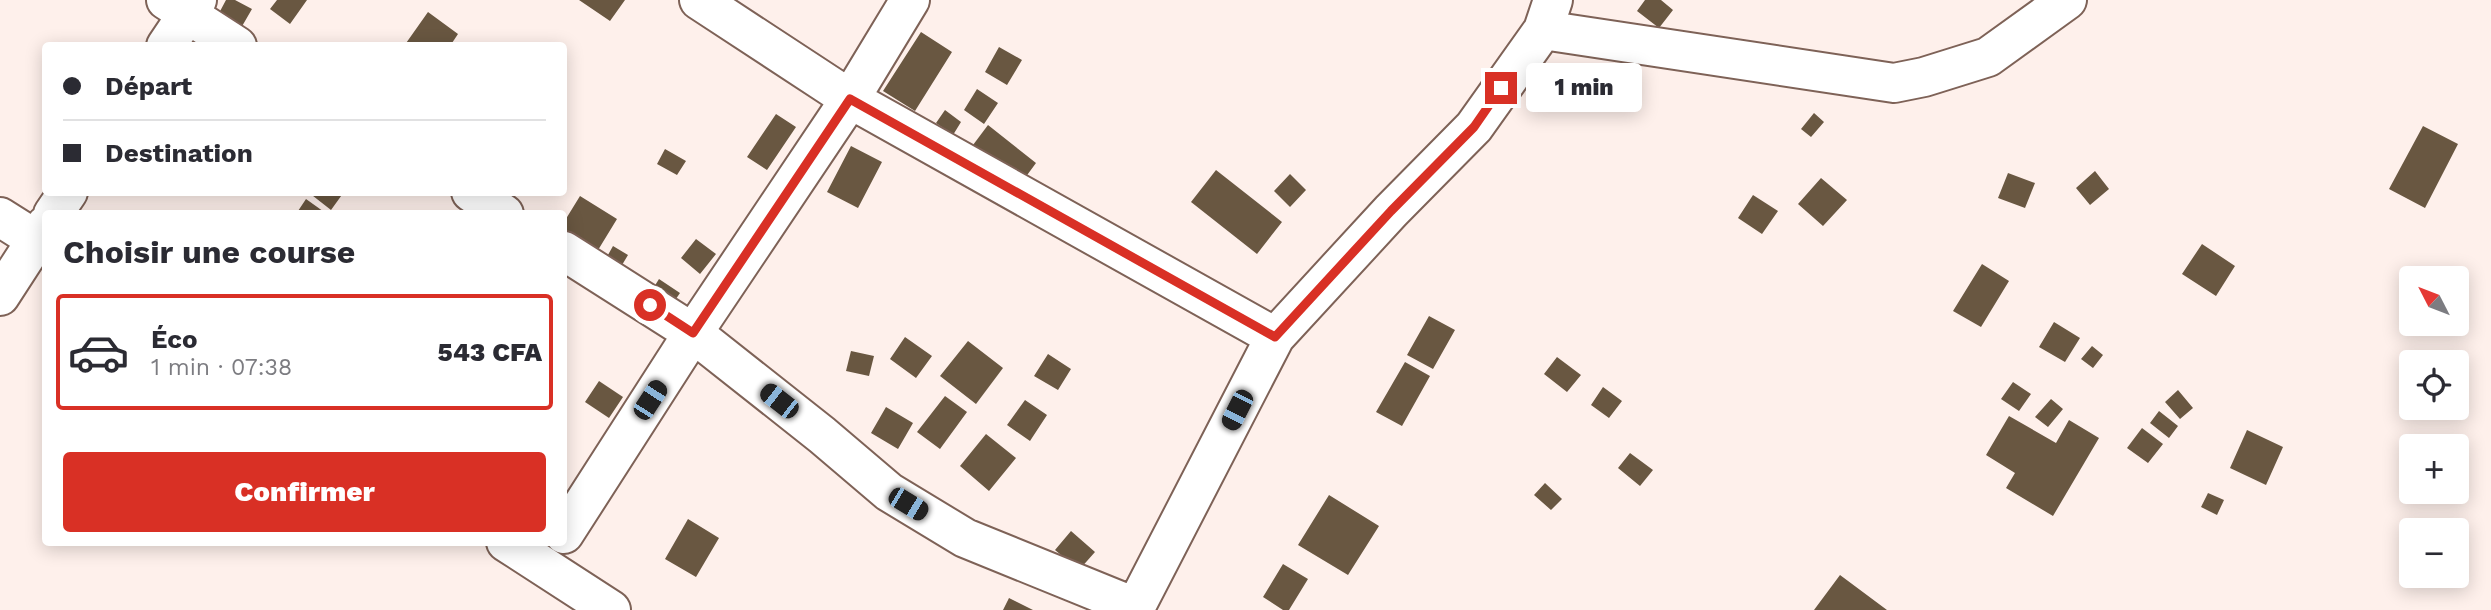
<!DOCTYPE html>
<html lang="fr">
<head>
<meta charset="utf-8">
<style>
	body { margin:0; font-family:"Work Sans",sans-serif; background:#f7f7f7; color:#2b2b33; height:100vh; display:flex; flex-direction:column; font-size:26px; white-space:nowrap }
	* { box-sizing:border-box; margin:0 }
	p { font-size:23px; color:#7c7c81 }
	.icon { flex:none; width:38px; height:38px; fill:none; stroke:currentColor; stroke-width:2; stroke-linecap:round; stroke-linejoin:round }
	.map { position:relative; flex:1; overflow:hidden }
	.details { position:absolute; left:42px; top:210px; width:525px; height:336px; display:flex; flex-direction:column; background:#fff; border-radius:7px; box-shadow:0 4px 18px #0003 }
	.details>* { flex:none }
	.banner { position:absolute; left:42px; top:42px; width:525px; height:154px; border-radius:7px; box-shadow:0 4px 18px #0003; display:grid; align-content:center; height:154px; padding:0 21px; background:#fff }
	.needle { width:46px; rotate:312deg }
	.fabs { position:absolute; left:2399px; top:266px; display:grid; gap:14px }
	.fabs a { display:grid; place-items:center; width:70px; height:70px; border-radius:7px; background:#fff; box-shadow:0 4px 18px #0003; font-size:35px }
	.end { position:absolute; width:32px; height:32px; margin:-16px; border:9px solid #d93025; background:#fff; box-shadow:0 0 0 4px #fff }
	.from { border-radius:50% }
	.bubble { position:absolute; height:49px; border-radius:7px; background:#fff; box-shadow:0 4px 18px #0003; font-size:23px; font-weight:800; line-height:49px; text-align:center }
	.car { position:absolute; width:21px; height:42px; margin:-21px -10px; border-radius:9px; box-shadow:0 0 5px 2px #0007; background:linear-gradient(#222 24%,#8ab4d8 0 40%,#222 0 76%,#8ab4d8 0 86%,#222 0) }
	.banner b { display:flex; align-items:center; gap:24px; height:66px; font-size:26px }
	.banner b+b { border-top:2px solid #e1e1e2 }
	.banner i { width:18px; height:18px; background:#2b2b33 }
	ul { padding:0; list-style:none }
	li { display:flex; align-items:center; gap:21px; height:116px; margin:0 14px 10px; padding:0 7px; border:4px solid transparent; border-radius:7px }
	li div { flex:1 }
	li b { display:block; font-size:26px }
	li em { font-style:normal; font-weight:800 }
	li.current { border-color:#d93025 }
	li>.icon { width:63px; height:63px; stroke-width:1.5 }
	h2 { padding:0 21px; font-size:32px; line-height:84px }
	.button { display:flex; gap:14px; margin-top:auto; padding:14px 21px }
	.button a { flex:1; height:80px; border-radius:7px; background:#d93025; color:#fff; font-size:28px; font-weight:800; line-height:80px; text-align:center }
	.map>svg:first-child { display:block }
</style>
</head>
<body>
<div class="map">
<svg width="2491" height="610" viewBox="0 0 2491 610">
	<rect width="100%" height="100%" fill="#fef0eb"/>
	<path fill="#695741" d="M226,0H235L252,9L241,28L218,15Z
		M277,0H307L290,24L270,9Z
		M579,0H625L610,21Z
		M1645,0H1661L1673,10L1659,28L1637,11Z
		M428,12L458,34L450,46H404Z
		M921,32L952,52L915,111L883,91Z
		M999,47L1022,60L1007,85L985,72Z
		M977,89L998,103L984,124L964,110Z
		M945,110L961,122L953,135L936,123Z
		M1814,113L1824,122L1811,137L1801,129Z
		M776,114L796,127L767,170L747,157Z
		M988,125L1036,163L1022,182L973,145Z
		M2423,126L2458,144L2425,208L2389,189Z
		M851,146L882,162L858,208L827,192Z
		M665,149L686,161L677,175L657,164Z
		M1216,170L1282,222L1257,254L1191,202Z
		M2095,171L2109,189L2090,205L2076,188Z
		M2008,173L2035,183L2025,208L1998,198Z
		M1290,174L1306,190L1290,207L1274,191Z
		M1821,178L1847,200L1823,226L1798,204Z
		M308,192H344L331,210Z
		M1753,195L1778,211L1762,234L1738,218Z
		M580,196L617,219L595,255L564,236V222Z
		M306,199L327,214H296Z
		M696,239L716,254L700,274L681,258Z
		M2202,244L2235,266L2216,296L2182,274Z
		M613,246L628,255L619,270L604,262Z
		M1982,264L2009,281L1981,327L1953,311Z
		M659,279L680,293L669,309L649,295Z
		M1429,316L1455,330L1433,369L1407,355Z
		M2054,322L2080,338L2065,362L2039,347Z
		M905,337L932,356L916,378L890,359Z
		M968,341L1003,368L976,404L940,376Z
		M2092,346L2103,355L2093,368L2081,359Z
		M851,351L874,356L869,376L846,371Z
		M1048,354L1071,369L1058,390L1034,376Z
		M1557,357L1581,375L1567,392L1544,374Z
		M1405,362L1430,376L1402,426L1376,412Z
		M599,381L623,397L609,418L585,402Z
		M2013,382L2031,394L2019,411L2001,399Z
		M1603,387L1622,401L1609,418L1591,405Z
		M2178,390L2193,408L2180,419L2165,402Z
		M945,396L967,412L940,449L917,432Z
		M2051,399L2063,409L2048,427L2035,417Z
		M1025,400L1047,415L1030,441L1007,425Z
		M886,407L913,423L898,449L871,433Z
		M2159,411L2178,426L2169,438L2150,423Z
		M2009,416L2056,443L2069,420L2099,438L2053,516L2006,488L2015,473L1986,455Z
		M2142,428L2163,444L2148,463L2127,448Z
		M2247,430L2283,447L2266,485L2230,468Z
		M986,434L1016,458L989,491L960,466Z
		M1630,453L1653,470L1640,486L1618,468Z
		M1545,483L1562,499L1551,510L1534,495Z
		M2208,493L2224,500L2217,515L2201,507Z
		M1329,495L1379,526L1348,575L1298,545Z
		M688,519L719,538L696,577L665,559Z
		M1071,531L1095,552L1079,570L1055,550Z
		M1283,564L1308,579L1289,610H1283L1263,597Z
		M1840,575L1887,610H1814Z
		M1009,598L1033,610H1003Z"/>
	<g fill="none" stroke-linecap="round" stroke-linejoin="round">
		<g stroke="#7e6257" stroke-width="42">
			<path id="minor" d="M166,0L237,46
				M699,0L850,99L1275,337
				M1543,30L1553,0
				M166,46L197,0
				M471,192L504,214
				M53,214L68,192
				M0,217L46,246
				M564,251L693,333L822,435L889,492L965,538L1135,607
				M0,296L46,225
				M564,534L693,333L850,99L910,0
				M506,542L611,610
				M1134,610L1275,337L1391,211L1474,127L1543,30L1894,83L1924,77L1988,57L2067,0"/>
		</g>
		<use href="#minor" stroke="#fff" stroke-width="38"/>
	</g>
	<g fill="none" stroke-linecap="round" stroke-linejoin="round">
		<path stroke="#d93025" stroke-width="9" d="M650,305L693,333L850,99L1275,337L1391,211L1474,127L1501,88"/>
	</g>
</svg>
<div class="fabs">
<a><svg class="needle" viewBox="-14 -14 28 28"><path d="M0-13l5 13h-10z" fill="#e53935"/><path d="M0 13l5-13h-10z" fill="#7c7c81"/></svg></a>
<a><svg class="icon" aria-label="locate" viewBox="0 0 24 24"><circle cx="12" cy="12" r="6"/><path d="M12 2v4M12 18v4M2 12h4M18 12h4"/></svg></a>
<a>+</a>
<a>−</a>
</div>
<i class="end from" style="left:650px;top:305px"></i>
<i class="end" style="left:1501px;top:88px"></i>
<div class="bubble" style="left:1526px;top:63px;width:116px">1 min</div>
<i class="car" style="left:650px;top:400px;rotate:33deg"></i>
<i class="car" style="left:779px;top:401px;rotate:308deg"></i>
<i class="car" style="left:1237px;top:410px;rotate:207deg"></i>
<i class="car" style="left:908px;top:504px;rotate:121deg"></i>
<div class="banner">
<b><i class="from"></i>Départ</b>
<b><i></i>Destination</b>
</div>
<section class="details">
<h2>Choisir une course</h2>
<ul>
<li class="current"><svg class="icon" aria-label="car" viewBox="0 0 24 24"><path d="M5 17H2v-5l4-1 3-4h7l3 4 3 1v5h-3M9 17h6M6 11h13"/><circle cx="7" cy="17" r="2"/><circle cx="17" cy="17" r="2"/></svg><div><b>Éco</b><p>1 min · 07:38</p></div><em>543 CFA</em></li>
</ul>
<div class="button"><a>Confirmer</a></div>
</section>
</div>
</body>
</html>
